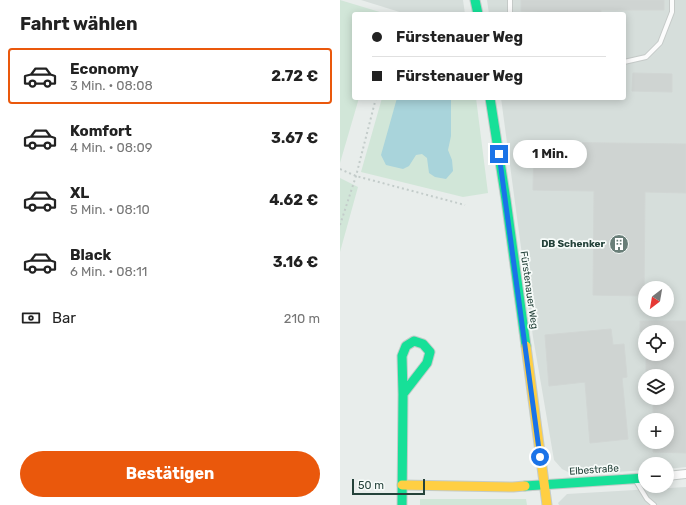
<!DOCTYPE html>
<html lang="de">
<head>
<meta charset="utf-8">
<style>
	body { margin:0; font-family:Rubik,sans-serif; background:#f6f6f6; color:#222; height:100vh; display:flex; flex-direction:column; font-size:15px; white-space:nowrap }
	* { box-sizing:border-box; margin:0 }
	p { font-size:13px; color:#767676 }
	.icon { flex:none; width:22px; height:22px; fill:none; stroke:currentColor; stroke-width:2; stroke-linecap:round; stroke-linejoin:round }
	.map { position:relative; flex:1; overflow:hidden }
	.side { display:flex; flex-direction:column; background:#fff; width:340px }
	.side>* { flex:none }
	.guide { position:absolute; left:12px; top:12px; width:274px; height:88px; border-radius:4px; box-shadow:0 2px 10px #0003; display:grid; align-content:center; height:88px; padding:0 20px; background:#fff }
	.needle { width:26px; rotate:211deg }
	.fabs { position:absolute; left:298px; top:281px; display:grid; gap:8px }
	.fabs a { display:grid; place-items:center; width:36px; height:36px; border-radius:50%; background:#fff; box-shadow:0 2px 10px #0003; font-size:20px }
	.scale { position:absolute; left:12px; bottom:10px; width:73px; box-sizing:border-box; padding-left:4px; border:2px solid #24423a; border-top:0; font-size:11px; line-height:14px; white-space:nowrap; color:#24423a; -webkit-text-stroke:3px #f7fbf9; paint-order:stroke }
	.end { position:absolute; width:18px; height:18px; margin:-9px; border:5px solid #1a73e8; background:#fff; box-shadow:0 0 0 2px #fff }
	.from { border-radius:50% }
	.bubble { position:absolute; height:28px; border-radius:14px; background:#fff; box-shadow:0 2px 10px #0003; font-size:13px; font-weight:700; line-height:28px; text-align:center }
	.guide b { display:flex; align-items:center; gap:14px; height:38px; font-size:15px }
	.guide b+b { border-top:1px solid #e0e0e0 }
	.guide i { width:10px; height:10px; background:#222 }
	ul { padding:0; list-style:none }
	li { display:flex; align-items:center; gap:12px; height:56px; margin:0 8px 6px; padding:0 12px; border:2px solid transparent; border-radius:4px }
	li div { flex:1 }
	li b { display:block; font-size:15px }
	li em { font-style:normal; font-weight:700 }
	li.active { border-color:#ea580c }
	li>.icon { width:36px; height:36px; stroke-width:1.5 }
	h2 { padding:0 20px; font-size:18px; line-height:48px }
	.pay { display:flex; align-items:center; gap:10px; height:44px; padding:0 20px; font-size:15px }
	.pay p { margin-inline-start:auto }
	.primary-button { display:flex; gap:8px; margin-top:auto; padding:8px 20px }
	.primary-button a { flex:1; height:46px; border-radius:24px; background:#ea580c; color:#fff; font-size:16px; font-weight:700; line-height:46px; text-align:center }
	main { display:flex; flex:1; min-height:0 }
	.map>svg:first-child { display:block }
</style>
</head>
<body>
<main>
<section class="side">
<h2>Fahrt wählen</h2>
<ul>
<li class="active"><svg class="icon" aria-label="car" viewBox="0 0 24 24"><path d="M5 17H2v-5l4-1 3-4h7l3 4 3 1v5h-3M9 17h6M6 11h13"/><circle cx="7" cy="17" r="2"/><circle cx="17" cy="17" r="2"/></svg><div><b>Economy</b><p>3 Min. · 08:08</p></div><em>2.72 €</em></li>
<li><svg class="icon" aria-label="car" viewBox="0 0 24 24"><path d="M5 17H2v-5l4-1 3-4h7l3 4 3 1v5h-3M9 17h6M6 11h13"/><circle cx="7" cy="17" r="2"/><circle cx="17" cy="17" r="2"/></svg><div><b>Komfort</b><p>4 Min. · 08:09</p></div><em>3.67 €</em></li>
<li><svg class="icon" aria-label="car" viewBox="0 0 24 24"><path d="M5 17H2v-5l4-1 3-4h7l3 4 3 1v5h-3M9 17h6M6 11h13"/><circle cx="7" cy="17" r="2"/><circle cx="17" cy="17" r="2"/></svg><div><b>XL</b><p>5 Min. · 08:10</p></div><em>4.62 €</em></li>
<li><svg class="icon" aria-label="car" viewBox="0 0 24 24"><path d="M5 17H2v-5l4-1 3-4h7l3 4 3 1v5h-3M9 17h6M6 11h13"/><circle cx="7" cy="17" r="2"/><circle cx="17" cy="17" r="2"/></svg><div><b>Black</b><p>6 Min. · 08:11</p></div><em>3.16 €</em></li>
</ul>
<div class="pay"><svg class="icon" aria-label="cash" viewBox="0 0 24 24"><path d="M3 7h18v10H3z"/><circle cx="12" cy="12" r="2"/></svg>Bar<p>210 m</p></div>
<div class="primary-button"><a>Bestätigen</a></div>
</section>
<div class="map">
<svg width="346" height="505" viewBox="0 0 346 505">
	<rect width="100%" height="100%" fill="#e8edeb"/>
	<path fill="#d6dedb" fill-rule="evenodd" d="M21,0H123L125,14H66Z
		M147,0H346V467L327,469V464H305V470L234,475L222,469L214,460L193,337L161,98H284V14H149ZM305,288H327V310H305ZM305,332H327V354H305ZM305,376H327V398H305ZM305,420H327V442H305Z
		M346,487V505H219L218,503L227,494Z"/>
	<path fill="#d1e6d8" d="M0,0L43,13V14H14V98H19L0,163Z
		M42,98H136L148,193L123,197L21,172Z
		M0,178L18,187L0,252Z
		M80,499H186L187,505H80Z"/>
	<path fill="#a9d4db" d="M57,98H111V136L108,150L112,160L113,171L106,179L95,177L89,173L87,158L82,154L76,155L69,166L63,169L46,165L41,155Z"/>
	<path fill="#cfd4d2" stroke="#d1d6d4" d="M181,0H324V10H261V14H197V12L181,11Z
		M293,73L332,74V92L292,91Z
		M194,142L346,144V193L305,192L304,296L253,295L254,191L193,190Z
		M300,321H346V453L313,452V442H327V420H313V398H327V376H306V354H327V332H300Z
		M271,329L273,345L284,344L287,377L282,378L288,439L250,443L245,382L209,386L205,335Z"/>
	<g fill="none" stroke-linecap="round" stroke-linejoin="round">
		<g stroke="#c5cac8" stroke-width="6">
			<path id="lane" d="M170,0V14
				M284,62L306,57L320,43L332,12V0
				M296,481L307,499L314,505"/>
		</g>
		<g stroke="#c5cac8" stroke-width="10">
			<path id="street" d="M327,476L346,474"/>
		</g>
		<g stroke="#c3cbc8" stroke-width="11">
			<path id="fast" d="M135,0L138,14
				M150,98L166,200L186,346
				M185,486L305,478
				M62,505L63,394L62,356L66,346L74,341L83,344L90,352L87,363L63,394"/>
		</g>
		<g stroke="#c3cbc8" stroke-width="11">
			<path id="slow" d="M186,346L207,505
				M62,485L173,487L185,486"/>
		</g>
		<path stroke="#c3ccca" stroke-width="2" stroke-dasharray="2 3" stroke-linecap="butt" d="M0,169L16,176L125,205
			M0,225L16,176L36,98"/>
		<use href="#lane" stroke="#fcfcfc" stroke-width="4"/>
		<use href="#street" stroke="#fcfcfc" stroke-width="8"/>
		<use href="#fast" stroke="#16e098" stroke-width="9"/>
		<use href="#slow" stroke="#ffcf43" stroke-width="9"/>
	</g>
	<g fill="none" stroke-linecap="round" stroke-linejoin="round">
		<path stroke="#1a73e8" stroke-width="5" d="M159,154L200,457"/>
	</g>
	<defs>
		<g id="building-disc" transform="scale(1)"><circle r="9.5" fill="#697e78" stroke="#f7fbf9"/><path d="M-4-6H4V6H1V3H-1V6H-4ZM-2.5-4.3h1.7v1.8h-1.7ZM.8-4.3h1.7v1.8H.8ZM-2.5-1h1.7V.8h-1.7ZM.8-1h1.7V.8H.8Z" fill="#fff"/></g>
	</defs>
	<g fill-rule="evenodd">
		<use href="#building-disc" x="279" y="244"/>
	</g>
	<g text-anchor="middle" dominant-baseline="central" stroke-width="3.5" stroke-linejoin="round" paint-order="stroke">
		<g font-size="10" font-weight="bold" fill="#24423a" stroke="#f7fbf9" text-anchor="end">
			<text x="265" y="244">DB Schenker</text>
		</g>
		<g font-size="10" fill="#24423a" stroke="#f7fbf9">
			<text transform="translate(189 290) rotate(82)">Fürstenauer Weg</text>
			<text transform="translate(254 470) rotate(-4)">Elbestraße</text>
		</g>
	</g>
</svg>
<div class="fabs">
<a><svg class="needle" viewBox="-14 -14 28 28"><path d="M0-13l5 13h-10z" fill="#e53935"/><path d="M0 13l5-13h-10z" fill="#767676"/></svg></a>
<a><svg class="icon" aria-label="locate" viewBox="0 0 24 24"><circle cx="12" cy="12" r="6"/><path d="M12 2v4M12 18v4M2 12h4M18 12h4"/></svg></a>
<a><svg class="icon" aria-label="layers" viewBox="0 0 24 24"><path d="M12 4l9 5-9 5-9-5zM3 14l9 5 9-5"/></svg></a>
<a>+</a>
<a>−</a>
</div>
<div class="scale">50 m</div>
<i class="end from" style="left:200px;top:457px"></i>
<i class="end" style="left:159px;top:154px"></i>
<div class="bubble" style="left:173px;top:140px;width:74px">1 Min.</div>
<div class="guide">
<b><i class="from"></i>Fürstenauer Weg</b>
<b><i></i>Fürstenauer Weg</b>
</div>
</div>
</main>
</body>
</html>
